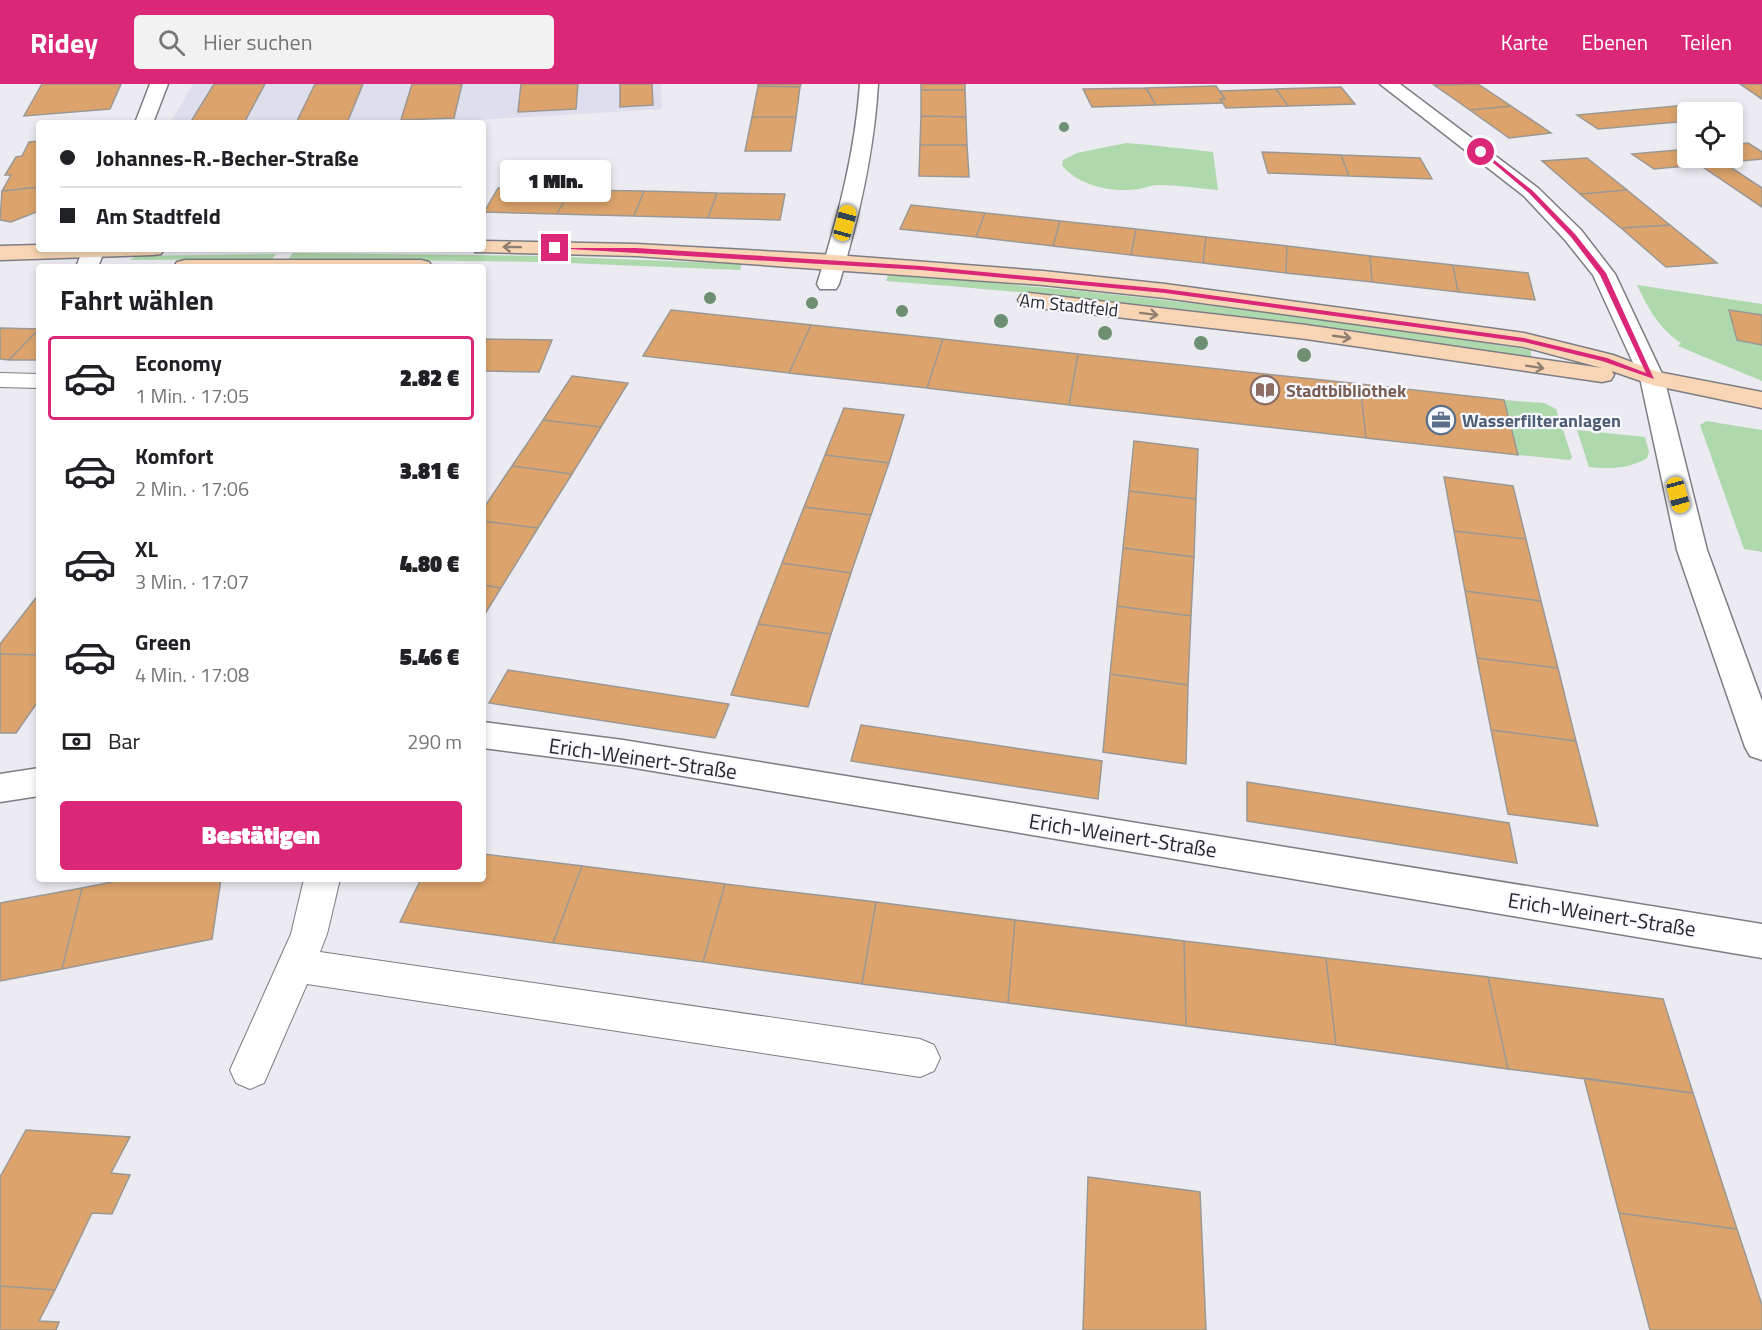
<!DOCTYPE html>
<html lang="de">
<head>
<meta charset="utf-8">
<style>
	body { margin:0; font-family:"Titillium Web",sans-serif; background:#f2f2f2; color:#202124; height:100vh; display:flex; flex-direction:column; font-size:22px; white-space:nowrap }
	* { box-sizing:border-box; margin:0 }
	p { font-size:20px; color:#757577 }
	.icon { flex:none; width:33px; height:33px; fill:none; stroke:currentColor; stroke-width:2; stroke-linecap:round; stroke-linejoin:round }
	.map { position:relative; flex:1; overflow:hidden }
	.side { position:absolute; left:36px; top:180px; width:450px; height:618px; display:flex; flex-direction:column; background:#fff; border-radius:6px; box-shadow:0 3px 9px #0003 }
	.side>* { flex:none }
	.top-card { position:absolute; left:36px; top:36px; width:450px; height:132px; border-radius:6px; box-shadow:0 3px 9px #0003; display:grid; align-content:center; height:132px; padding:0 24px; background:#fff }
	.fabs { position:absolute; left:1677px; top:18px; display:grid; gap:12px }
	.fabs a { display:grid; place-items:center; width:66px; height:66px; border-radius:6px; background:#fff; box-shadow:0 3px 9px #0003; font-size:30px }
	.end { position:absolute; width:27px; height:27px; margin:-14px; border:8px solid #db2777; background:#fff; box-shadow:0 0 0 3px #fff }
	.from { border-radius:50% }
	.bubble { position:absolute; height:42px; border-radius:6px; background:#fff; box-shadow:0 3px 9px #0003; font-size:20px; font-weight:800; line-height:42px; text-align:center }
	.car { position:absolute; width:18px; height:36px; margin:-18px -9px; border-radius:8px; box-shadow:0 0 4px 2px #0007; background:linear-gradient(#f5c518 24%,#345 0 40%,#f5c518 0 76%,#345 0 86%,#f5c518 0) }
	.top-card b { display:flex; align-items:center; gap:21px; height:57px; font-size:22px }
	.top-card b+b { border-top:2px solid #e0e0e0 }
	.top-card i { width:15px; height:15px; background:#202124 }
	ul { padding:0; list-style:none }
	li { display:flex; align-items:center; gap:18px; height:84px; margin:0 12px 9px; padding:0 12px; border:3px solid transparent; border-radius:6px }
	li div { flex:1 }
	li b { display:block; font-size:22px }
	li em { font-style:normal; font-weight:800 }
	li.selected { border-color:#db2777 }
	li>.icon { width:54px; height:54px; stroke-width:1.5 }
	h2 { padding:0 24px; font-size:27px; line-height:72px }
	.pay { display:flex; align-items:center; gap:15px; height:66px; padding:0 24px; font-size:22px }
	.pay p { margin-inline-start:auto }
	.cta { display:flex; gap:12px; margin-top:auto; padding:12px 24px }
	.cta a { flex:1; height:69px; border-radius:6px; background:#db2777; color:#fff; font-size:24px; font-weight:800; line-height:69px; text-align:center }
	header { display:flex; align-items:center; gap:36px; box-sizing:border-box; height:84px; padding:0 30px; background:#db2777; color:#fff }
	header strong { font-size:28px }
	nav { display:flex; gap:33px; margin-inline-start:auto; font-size:21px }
	.search { width:420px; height:54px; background:#f2f2f2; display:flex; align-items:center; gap:15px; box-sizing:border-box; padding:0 21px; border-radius:6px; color:#757577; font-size:22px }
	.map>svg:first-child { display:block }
</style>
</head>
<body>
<header>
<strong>Ridey</strong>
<div class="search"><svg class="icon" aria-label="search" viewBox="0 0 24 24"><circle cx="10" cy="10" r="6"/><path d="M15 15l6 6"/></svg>Hier suchen</div>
<nav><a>Karte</a><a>Ebenen</a><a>Teilen</a></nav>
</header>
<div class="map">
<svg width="1762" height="1246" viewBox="0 0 1762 1246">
	<rect width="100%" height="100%" fill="#ebebf1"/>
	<path fill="#dfdeec" d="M193,0H661L662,25L428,39H170Z"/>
	<path fill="#aed9ac" d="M1126,59C1155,61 1184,65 1213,68L1218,106C1198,104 1177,101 1157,101C1151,101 1145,104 1139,105C1113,109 1078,102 1062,81L1063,76L1077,69Z
		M293,169L546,172L742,180L740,186L543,178L288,175Z
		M276,170L272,175L130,176L136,172Z
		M888,191C1103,205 1318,233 1531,266V274C1317,239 1102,213 886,197Z
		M1637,201L1762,220V297L1678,262L1681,259C1659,244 1649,226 1637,201Z
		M1504,316L1544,319L1556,325L1572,373L1570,376L1518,371Z
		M1706,337L1762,346V468L1744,465L1700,341Z
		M1577,346L1645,353L1649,368L1647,374C1629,385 1609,385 1589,383Z"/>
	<path fill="#dca46c" stroke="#9c9793" stroke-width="1.5" d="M42,0H121L110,25L24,32Z
		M214,0H265L244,39H190Z
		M315,0H363L347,39H296Z
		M412,0H462L454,34L401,36Z
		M521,0H578L576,25L518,28Z
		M620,0H652L653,21L620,23Z
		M758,0H801L800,3L758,2Z
		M921,0H965V6H921Z
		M1478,0L1511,22L1470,26L1434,1Z
		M1740,0H1762V15Z
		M758,2L800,3L796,33H752Z
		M1216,2L1225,15H1220L1223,19L1156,21L1146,4Z
		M1341,3L1355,20L1288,22L1276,5Z
		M1146,4L1156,21L1092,23L1083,5Z
		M1276,5L1288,22L1226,24L1220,15H1225L1220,7Z
		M921,6H965L966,33L921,32Z
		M1687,21L1698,28H1688V37L1598,45L1577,31Z
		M1511,22L1551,49L1509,54L1470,26Z
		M921,32L966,33L967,61H920Z
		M752,33H796L791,67H745Z
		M39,57V103L2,107L11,91H5L16,73L22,72L29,58Z
		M1748,59L1762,68V75L1654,85L1632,70L1688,65V74H1732V61Z
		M920,61H967L969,93L919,92Z
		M1262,68L1341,71L1349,92L1268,89Z
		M1341,71L1420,74L1432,95L1349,92Z
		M1587,74L1627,106L1580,110L1542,77Z
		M1724,79L1762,104V123L1700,81Z
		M39,103V127L11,138L0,136L2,107Z
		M498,104L570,106L557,130L484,128Z
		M570,106L644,107L634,132L557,130Z
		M1627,106L1670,141L1621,144L1580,110Z
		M644,107L717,109L708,134L634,132Z
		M717,109L785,110L780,136L708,134Z
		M911,121L985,129L976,153L900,145Z
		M985,129L1060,137L1053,162L976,153Z
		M1060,137L1136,145L1131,171L1053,162Z
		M1670,141L1717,179L1666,183L1621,144Z
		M1136,145L1206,153L1203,179L1131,171Z
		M1206,153L1287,162L1286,189L1203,179Z
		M1287,162L1370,172L1372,198L1286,189Z
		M1370,172L1453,181L1458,208L1372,198Z
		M1453,181L1528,189L1535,216L1458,208Z
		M671,226L811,241L789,289L643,272Z
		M1729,226L1762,231V261L1737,256Z
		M811,241L943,255L927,304L789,289Z
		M0,244L39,245L9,276L0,275Z
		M39,245V276H9Z
		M483,255L552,256L539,288L483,287Z
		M943,255L1078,270L1069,321L927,304Z
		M1078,270L1360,300L1366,354L1069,321Z
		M572,292L628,299L601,343L543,336Z
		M1360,300L1504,316L1518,371L1366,354Z
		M844,324L904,331L889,379L825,371Z
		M543,336L601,343L572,390L512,382Z
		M1134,357L1198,365L1196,415L1129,407Z
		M825,371L889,379L871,431L804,423Z
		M512,382L572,390L538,444L483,437V425Z
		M1444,393L1513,402L1526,455L1454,447Z
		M1129,407L1196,415L1194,473L1123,464Z
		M804,423L871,431L851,489L782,479Z
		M483,437L538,444L501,504L483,501Z
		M1454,447L1526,455L1541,517L1465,507Z
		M1123,464L1194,473L1191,532L1117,522Z
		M782,479L851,489L831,550L758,540Z
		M483,501L501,504L483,533Z
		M1465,507L1541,517L1558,584L1477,574Z
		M39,510V571L0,570V560Z
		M1117,522L1191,532L1188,601L1110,590Z
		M758,540L831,550L808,623L731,611Z
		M0,570L39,571V616L16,649H0Z
		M1477,574L1558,584L1576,657L1491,646Z
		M508,586L729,620L715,654L489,619Z
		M1110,590L1188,601L1186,680L1103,668Z
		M861,641L1102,677L1098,715L851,677Z
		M1491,646L1576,657L1598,742L1508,730Z
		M1247,698L1509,739L1517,779L1247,737Z
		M483,770L582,782L553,859L400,838L421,795H483Z
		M582,782L725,800L703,878L553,859Z
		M127,795H221L212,855L62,885L82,804Z
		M725,800L876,818L862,900L703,878Z
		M82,804L62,885L0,897V819Z
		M876,818L1015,836L1008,919L862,900Z
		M1015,836L1184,857L1186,942L1008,919Z
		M1184,857L1326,874L1336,961L1186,942Z
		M1326,874L1488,893L1508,985L1336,961Z
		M1488,893L1663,915L1693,1009L1508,985Z
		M1584,994L1693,1009L1737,1145L1619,1129Z
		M26,1046L130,1053L111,1089L130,1091L112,1130L92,1129L55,1206L0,1202V1093Z
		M1088,1093L1200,1108L1206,1246H1083Z
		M1619,1129L1737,1145L1762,1221V1246H1650Z
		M0,1202L55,1206L39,1237L59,1238L56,1246H0Z"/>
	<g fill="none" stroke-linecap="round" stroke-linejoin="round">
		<g stroke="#7d7d83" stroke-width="2">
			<path id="lane" d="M0,289L39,290V304L0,303Z
				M304,795H340L327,850L320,868L920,955L934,961L940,974L934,987L920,993L307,900L264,999L250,1005L236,999L230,986L291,850Z"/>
		</g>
		<g stroke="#7d7d83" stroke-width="3">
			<path id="street" d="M150,0H168L153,39H135Z
				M860,0H878C874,69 859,134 839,200L836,205H820L817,200C838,134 855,69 860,0Z
				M1380,0H1400L1538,104L1581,146L1615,190L1664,294L1707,466L1762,617V676L1750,672L1745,663L1677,466L1640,294L1593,191L1565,156L1524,112Z
				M83,165H105L98,183H76Z
				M483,638L623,656L1762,840V874L623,682L483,664Z
				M39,684V712L0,718V690Z"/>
		</g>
		<g stroke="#7d7d83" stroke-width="3">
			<path id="secondary" d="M483,157L636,160L835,171L1043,187L1165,200L1524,249L1613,271L1658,288L1762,308V324L1652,301L1612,287L1614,291L1611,296L1602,298L1306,255L1029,223L1021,221L1018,216L1021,211L1029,209L1306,241L1602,284L1524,263L1165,214L1043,201L636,172L475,168L474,165H483Z
				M39,161V165H164L161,170L153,171L0,176V162Z
				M185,176H421L429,178L432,183H174L177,178Z"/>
		</g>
		<use href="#lane" fill="#fff" fill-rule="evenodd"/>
		<use href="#street" fill="#fff" fill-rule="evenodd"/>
		<use href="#secondary" fill="#f8d6b5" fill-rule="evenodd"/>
	</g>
	<g fill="#6e8f72">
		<circle cx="1064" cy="43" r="5"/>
		<circle cx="710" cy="214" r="6"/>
		<circle cx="812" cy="219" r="6"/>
		<circle cx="902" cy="227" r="6"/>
		<circle cx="1001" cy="237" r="7"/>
		<circle cx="1105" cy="249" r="7"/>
		<circle cx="1201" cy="259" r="7"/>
		<circle cx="1304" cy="271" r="7"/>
	</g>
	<defs><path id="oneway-shaft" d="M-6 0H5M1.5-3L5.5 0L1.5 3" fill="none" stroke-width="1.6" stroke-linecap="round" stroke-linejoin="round" transform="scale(1.5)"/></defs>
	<g stroke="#907f70">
		<use href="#oneway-shaft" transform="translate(512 163) rotate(-179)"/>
		<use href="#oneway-shaft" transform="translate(1149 230) rotate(7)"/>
		<use href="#oneway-shaft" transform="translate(1342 253) rotate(8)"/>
		<use href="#oneway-shaft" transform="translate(1535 283) rotate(9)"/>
	</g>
	<path fill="#db2777" d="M1479,67H1483L1533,107L1575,150L1606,189L1654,295L1602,277L1524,258L1165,209L921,186L552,164H636L921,182L1165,205L1524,254L1607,274L1646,289L1600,191L1571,153L1529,109Z"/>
	<defs>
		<g id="library-ring" transform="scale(1.5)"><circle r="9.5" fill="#f8f8ff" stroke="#8d6e63" stroke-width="1.5"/><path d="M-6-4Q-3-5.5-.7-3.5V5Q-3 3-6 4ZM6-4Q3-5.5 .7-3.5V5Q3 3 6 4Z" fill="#8d6e63"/></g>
		<g id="office-ring" transform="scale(1.5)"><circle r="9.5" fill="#f8f8ff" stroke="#5c6f8a" stroke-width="1.5"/><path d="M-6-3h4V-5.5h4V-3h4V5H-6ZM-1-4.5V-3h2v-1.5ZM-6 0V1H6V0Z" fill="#5c6f8a"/></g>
	</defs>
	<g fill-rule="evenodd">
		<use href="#library-ring" x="1265" y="306"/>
		<use href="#office-ring" x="1441" y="336"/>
	</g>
	<g text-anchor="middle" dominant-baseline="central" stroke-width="4.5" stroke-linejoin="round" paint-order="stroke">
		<g font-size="18" fill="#28282b" stroke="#f8f8ff">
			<text transform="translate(1069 221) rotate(6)">Am Stadtfeld</text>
		</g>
		<g font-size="18" font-weight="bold" fill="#785e54" stroke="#f8f8ff" text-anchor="start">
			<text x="1286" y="306">Stadtbibliothek</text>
		</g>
		<g font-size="18" font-weight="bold" fill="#4e5e75" stroke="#f8f8ff" text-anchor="start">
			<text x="1462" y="336">Wasserfilteranlagen</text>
		</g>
		<g font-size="21" fill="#28282b" stroke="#f8f8ff">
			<text transform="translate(643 674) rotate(8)">Erich-Weinert-Straße</text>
			<text transform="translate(1123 751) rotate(9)">Erich-Weinert-Straße</text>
			<text transform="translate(1602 830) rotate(9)">Erich-Weinert-Straße</text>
		</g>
	</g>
</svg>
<div class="fabs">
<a><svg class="icon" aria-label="locate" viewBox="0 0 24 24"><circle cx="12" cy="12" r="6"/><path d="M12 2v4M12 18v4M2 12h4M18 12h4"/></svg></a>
</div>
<i class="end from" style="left:1481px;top:68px"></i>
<i class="end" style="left:555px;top:164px"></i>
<div class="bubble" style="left:500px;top:76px;width:111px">1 Min.</div>
<i class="car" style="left:845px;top:139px;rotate:15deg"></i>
<i class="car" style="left:1678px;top:411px;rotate:165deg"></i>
<div class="top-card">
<b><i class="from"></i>Johannes-R.-Becher-Straße</b>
<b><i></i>Am Stadtfeld</b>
</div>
<section class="side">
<h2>Fahrt wählen</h2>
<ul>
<li class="selected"><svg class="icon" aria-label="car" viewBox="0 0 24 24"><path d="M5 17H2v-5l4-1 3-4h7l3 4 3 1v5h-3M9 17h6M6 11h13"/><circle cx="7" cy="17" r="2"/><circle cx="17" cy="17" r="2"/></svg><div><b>Economy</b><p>1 Min. · 17:05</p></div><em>2.82 €</em></li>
<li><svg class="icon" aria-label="car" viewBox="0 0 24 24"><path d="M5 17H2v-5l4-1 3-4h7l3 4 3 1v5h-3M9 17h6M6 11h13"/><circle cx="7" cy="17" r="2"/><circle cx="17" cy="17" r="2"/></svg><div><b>Komfort</b><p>2 Min. · 17:06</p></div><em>3.81 €</em></li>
<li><svg class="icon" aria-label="car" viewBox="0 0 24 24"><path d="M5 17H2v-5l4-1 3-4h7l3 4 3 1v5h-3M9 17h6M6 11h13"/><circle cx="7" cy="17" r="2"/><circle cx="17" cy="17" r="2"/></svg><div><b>XL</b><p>3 Min. · 17:07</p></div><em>4.80 €</em></li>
<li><svg class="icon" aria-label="car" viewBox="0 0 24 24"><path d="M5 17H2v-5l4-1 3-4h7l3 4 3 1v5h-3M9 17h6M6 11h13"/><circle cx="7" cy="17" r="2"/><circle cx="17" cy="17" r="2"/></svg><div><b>Green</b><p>4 Min. · 17:08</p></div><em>5.46 €</em></li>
</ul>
<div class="pay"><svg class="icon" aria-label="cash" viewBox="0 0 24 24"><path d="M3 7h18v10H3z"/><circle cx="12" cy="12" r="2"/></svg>Bar<p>290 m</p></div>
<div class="cta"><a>Bestätigen</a></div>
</section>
</div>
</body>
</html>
